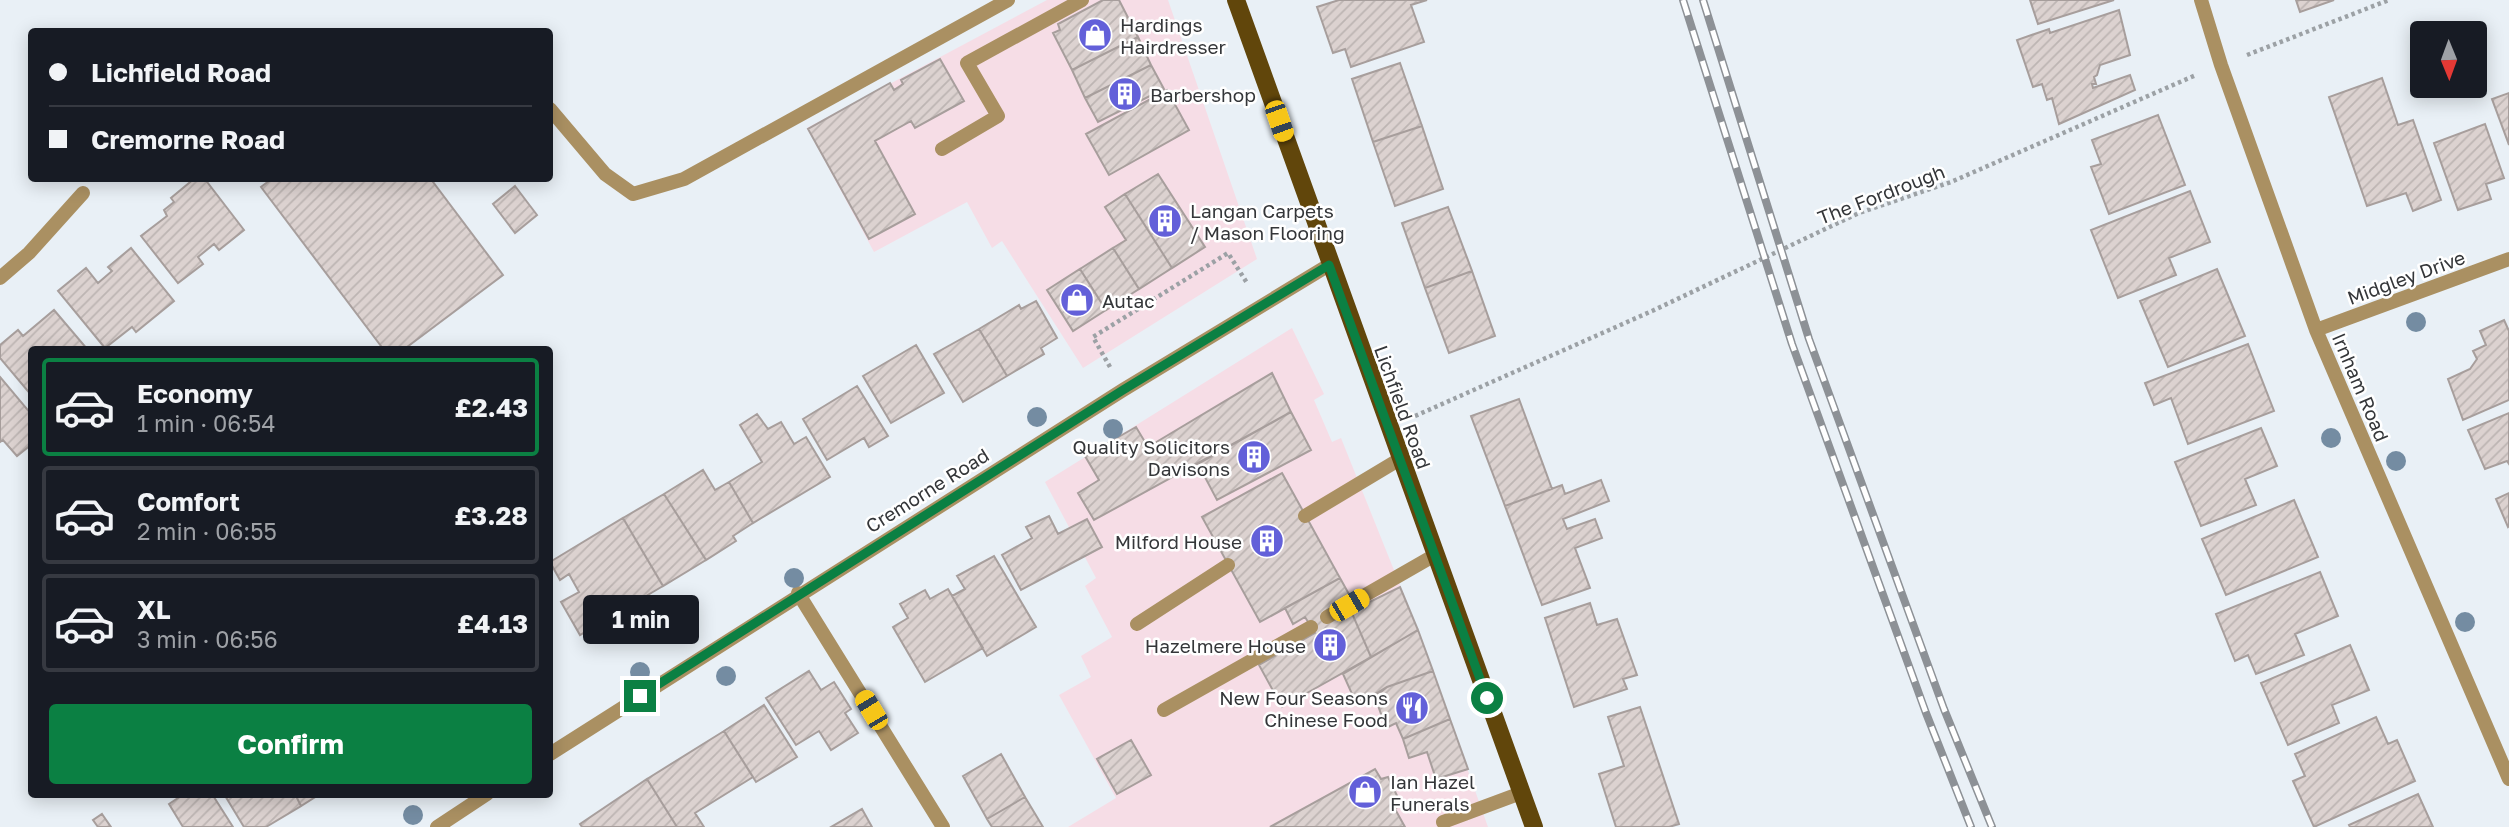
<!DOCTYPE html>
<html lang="en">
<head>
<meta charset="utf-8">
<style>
	body { margin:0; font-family:"Golos Text",sans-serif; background:#242831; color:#f1f3f6; height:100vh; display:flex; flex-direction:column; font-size:26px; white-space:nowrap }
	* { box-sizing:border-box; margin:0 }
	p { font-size:23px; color:#9ea1a6 }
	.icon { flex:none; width:38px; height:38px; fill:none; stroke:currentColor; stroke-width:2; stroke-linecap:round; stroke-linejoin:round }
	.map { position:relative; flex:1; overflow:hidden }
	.drawer { position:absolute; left:28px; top:346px; width:525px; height:452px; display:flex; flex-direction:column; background:#171b24; border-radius:7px; box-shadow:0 4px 18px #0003 }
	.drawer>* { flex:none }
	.top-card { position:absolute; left:28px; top:28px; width:525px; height:154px; border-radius:7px; box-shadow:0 4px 18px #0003; display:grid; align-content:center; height:154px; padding:0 21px; background:#171b24 }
	.needle { width:46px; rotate:179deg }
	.controls { position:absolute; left:2410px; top:21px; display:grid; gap:14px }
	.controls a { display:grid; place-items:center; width:77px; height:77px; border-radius:7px; background:#171b24; box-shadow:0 4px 18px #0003; font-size:35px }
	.end { position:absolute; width:32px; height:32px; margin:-16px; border:9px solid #0b8043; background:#fff; box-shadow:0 0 0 4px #fff }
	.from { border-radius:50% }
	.bubble { position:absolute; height:49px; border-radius:7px; background:#171b24; box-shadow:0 4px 18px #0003; font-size:23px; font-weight:700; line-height:49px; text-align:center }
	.car { position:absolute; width:21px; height:42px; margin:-21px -10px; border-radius:9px; box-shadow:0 0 5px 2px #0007; background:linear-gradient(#f5c518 24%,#345 0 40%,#f5c518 0 76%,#345 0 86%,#f5c518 0) }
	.top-card b { display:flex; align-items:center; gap:24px; height:66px; font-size:26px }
	.top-card b+b { border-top:2px solid #363941 }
	.top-card i { width:18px; height:18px; background:#f1f3f6 }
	ul { padding:12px 0 0; list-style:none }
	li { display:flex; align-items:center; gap:21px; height:98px; margin:0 14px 10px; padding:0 7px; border:4px solid #363941; border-radius:7px }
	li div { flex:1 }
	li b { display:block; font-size:26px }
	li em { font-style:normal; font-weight:700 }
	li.current { border-color:#0b8043 }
	li>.icon { width:63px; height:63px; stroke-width:1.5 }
	.action { display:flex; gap:14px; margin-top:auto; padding:14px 21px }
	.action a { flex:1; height:80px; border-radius:7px; background:#0b8043; color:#fff; font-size:28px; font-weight:700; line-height:80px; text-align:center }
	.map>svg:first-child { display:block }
</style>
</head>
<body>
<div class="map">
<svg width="2509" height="827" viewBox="0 0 2509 827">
	<defs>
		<pattern id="building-hatch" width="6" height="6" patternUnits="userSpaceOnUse" patternTransform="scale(1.75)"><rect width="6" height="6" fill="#dcd2d0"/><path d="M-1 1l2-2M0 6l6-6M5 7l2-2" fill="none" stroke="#bdb5b3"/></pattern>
	</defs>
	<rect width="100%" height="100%" fill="#e9f0f6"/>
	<path fill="#f6dde6" d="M1047,0H1168L1257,259L1083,368L1002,241L992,248L967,202L874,252L807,128Z
		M1292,328L1324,394L1314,400L1332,442L1341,438L1418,630L1488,827H1068L1116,798L1059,695L1091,677L1081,656L1112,637L1085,586L1096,578L1045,482Z"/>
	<path fill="url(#building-hatch)" stroke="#a79e9c" stroke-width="2" d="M1103,0H1119L1138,37L1072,70L1053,33L1060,30L1058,24Z
		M1339,0H1427L1411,5L1424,42L1351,67L1345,49L1333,53L1317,7Z
		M2030,0H2114L2038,24Z
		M2296,0H2334L2300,12Z
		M2119,10L2130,55L2100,65L2097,75L2094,77L2096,84H2092L2093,88L2130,75L2135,90L2059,124L2052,98L2047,100L2042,84L2033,87L2017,40L2049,29L2050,33Z
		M1138,37L1151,65L1085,98L1072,70Z
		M940,59L964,101L915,128L911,121L875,141L915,214L869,239L808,129L890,83L894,90L903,84L901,80Z
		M1400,63L1422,126L1373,142L1352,79Z
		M1151,65L1164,89L1098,122L1085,98Z
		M2382,78L2398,125L2413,120L2441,200L2413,211L2406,193L2367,206L2329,97Z
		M1167,90L1189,130L1109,175L1086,134Z
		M2509,93V145L2492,99Z
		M2158,115L2185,185L2109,214L2091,167L2101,164L2092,140Z
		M2485,124L2504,178L2486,184L2491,199L2458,210L2434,143Z
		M1422,126L1443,189L1395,206L1373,142Z
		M1158,174L1205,247L1172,268L1125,194Z
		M195,178H204L244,230L219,250L214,244L198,257L203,264L178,283L141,236L167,216L164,210L174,202L171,198Z
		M273,178H430L503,275L403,350H384L261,187Z
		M515,186L537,215L515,233L493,204Z
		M2190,191L2210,242L2169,258L2176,275L2118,298L2091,230Z
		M1125,194L1172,268L1139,289L1113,248L1126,240L1105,207Z
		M1448,207L1472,271L1425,288L1402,223Z
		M131,248L174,301L136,332L132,327L105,348L58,291L86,268L98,283L112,271L108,267Z
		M1113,248L1139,289L1106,310L1080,269Z
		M1080,269L1106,310L1073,331L1047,290Z
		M2217,269L2245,336L2168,367L2140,301Z
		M1472,271L1495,336L1449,353L1425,288Z
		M1036,301L1057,338L1041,348L1044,354L1007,376L979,329L1019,305L1021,309Z
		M54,310L88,350H32V396L0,358V345L18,330L23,336Z
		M2504,320L2509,331V400L2463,420L2448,379L2470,369L2477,359L2473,351L2486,345L2480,331Z
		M979,329L1007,376L963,402L934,354Z
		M2248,344L2274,411L2188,444L2171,398L2154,405L2145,383Z
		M916,345L944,393L891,423L863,376Z
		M1272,373L1291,412L1094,520L1078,493L1099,480L1085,456L1136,427L1148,447Z
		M0,377L32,415V444L17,456L3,440L0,442Z
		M857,386L888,436L869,447L864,438L827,460L803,419Z
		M1519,399L1552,489L1505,506L1471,416Z
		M1291,412L1311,450L1217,500L1198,464Z
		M2509,413V464L2507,461L2485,469L2468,430Z
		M757,414L768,429L781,422L794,444L806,437L830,477L753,523L729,482L762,462L740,425Z
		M2261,428L2277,466L2245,479L2256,505L2201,526L2175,462Z
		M703,470L715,490L729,482L753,523L733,536L736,541L706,560L664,494Z
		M1282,473L1340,578L1260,622L1202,517Z
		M1601,480L1609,501L1563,519L1567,529L1595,519L1602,538L1575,548L1590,588L1542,605L1505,506L1562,485L1565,494Z
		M2509,493V526L2508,527L2496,499Z
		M664,494L706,560L663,586L623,518Z
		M2294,500L2318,557L2226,595L2202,539Z
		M1049,516L1058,534L1087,519L1102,547L1021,590L1002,555L1032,538L1026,527Z
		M623,518L663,586L580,635L561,602L579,592L569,574L560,580L550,562Z
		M994,556L1036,627L987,656L952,596L965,589L957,576Z
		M2320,572L2338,616L2295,634L2304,655L2256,674L2248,655L2235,661L2216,614Z
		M1340,578L1350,596L1351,611L1371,657L1282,707L1259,665L1315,633L1305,617L1293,624L1285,608Z
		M1400,587L1418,630L1371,657L1351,611Z
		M948,589L983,648L925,682L893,627L908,618L900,604L925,590L930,599Z
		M1590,603L1597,625L1617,619L1637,675L1623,679L1627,689L1574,707L1545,618Z
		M1418,630L1433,671L1387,687L1357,705L1343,674Z
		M2350,645L2369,690L2332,705L2339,723L2288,745L2261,683Z
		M809,671L821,690L834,682L851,709L845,713L858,733L831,750L819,731L796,745L766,698Z
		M1433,671L1450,719L1403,739L1396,723L1386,728L1375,697L1387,687Z
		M764,705L797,757L756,782L724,731Z
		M1640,707L1679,824L1669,827H1616L1599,774L1624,766L1608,717Z
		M2376,717L2388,744L2397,740L2415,781L2314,827L2293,781L2305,776L2295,754Z
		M1450,719L1468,769L1436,779L1427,752L1409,758L1403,739Z
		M724,731L753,777L695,813L704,827H677L647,779Z
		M1131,740L1151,775L1117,794L1097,759Z
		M1001,754L1025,797L987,819L963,776Z
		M1375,769L1381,779L1388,777L1401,804L1395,809L1405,827H1270Z
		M647,779L677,827H582L580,824Z
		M184,794H212L233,827H183L169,804Z
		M224,794H295L301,806L266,827H244Z
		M295,794H320L301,806Z
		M2418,794L2433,827H2350L2349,825Z
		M1025,797L1043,827H992L987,819Z
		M862,809L872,827H831Z
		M102,814L111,827H98L93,820Z"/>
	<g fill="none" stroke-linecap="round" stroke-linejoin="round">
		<path stroke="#9ca1a5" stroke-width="4.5" stroke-dasharray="3.5 3.5" stroke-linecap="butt" d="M2247,55L2389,0
			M1110,367L1093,337L1228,253L1247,283
			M1415,416L1652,311L1859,213L1951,182L2196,75"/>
		<path stroke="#aa9062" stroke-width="14" d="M550,109L605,174L633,194L684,179L1008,0
			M942,149L998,116L967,63L1082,0
			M0,278L29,253L83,193
			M1305,516L1400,459
			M1327,617L1435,555
			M1137,624L1228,565
			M1164,710L1311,627
			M1443,822L1521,793"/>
		<path stroke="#aa9062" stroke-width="14" d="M2201,0L2221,65L2316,330L2509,779
			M2316,330L2509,259
			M798,593L943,827
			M550,754L1123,390L1329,265
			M437,827L487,794"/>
		<path stroke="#61460b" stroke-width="18" d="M1236,0L1534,827"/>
		<g stroke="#8d9196" stroke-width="8">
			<path id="rail" d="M1683,0L1792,344L1926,713L1971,827
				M1703,0L1809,339L1944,709L1992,827"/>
		</g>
		<use href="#rail" stroke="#fff" stroke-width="5" stroke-dasharray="16" stroke-linecap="butt"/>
	</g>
	<g fill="#748ca2">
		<circle cx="2416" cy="322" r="10"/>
		<circle cx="1037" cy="417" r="10"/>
		<circle cx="1113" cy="429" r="10"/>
		<circle cx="2331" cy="438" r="10"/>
		<circle cx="2396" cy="461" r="10"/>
		<circle cx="794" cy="578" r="10"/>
		<circle cx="2465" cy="622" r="10"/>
		<circle cx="640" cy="672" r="10"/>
		<circle cx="726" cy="676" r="10"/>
		<circle cx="413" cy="815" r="10"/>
	</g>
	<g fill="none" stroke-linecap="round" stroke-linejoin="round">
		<path stroke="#0b8043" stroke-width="9" d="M640,696L1123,390L1329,265L1487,698"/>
	</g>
	<defs>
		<g id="shop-disc" transform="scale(1.75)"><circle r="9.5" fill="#6360d9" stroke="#fff"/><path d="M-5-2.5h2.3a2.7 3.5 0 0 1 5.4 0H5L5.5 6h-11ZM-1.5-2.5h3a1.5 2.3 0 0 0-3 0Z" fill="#fff"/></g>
		<g id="building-disc" transform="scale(1.75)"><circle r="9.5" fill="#6360d9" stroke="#fff"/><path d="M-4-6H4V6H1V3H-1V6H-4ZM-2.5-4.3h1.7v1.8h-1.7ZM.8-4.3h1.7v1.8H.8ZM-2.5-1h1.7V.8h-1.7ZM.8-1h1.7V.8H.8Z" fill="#fff"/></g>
		<g id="restaurant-disc" transform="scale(1.75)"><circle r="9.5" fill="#6360d9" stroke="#fff"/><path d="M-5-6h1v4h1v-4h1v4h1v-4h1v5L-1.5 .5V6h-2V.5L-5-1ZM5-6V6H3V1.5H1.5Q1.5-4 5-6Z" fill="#fff"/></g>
	</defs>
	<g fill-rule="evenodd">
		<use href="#shop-disc" x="1095" y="35"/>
		<use href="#building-disc" x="1125" y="94"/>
		<use href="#building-disc" x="1165" y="221"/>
		<use href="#shop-disc" x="1077" y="300"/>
		<use href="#building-disc" x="1254" y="457"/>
		<use href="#building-disc" x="1267" y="541"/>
		<use href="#building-disc" x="1330" y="645"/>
		<use href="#restaurant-disc" x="1412" y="708"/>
		<use href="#shop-disc" x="1365" y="792"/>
	</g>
	<g text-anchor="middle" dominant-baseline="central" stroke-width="5" stroke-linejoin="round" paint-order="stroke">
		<g font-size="19" fill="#343639" stroke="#fff" text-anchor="start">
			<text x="1120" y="24">Hardings<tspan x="1120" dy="22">Hairdresser</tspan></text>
			<text x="1150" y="94">Barbershop</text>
			<text x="1190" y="210">Langan Carpets<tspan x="1190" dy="22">/ Mason Flooring</tspan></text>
			<text x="1102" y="300">Autac</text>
			<text x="1230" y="446" text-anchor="end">Quality Solicitors<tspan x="1230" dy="22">Davisons</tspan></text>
			<text x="1242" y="541" text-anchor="end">Milford House</text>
			<text x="1306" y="645" text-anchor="end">Hazelmere House</text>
			<text x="1388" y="697" text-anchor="end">New Four Seasons<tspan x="1388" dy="22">Chinese Food</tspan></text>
			<text x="1390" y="781">Ian Hazel<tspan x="1390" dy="22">Funerals</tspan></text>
		</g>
		<g font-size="19" fill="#343639" stroke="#fff">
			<text transform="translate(1881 194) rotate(-21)">The Fordrough</text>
			<text transform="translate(2406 277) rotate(-20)">Midgley Drive</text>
			<text transform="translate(2361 387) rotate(67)">Irnham Road</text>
			<text transform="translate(1403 407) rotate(70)">Lichfield Road</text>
			<text transform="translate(927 490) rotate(-32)">Cremorne Road</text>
		</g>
	</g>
</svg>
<div class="controls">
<a><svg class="needle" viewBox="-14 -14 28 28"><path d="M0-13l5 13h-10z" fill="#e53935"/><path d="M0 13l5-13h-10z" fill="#9ea1a6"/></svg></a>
</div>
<i class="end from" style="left:1487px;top:698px"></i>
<i class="end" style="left:640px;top:696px"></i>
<div class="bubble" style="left:583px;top:595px;width:116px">1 min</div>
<i class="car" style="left:1279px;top:121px;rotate:161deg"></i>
<i class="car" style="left:1349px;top:605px;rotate:60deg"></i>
<i class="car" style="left:871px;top:710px;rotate:329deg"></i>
<div class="top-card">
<b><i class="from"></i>Lichfield Road</b>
<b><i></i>Cremorne Road</b>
</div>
<section class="drawer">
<ul>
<li class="current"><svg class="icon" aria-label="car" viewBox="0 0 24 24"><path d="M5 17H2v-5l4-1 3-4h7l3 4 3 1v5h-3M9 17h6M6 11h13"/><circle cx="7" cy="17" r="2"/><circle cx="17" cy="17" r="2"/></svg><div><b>Economy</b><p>1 min · 06:54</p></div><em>£2.43</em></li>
<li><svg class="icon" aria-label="car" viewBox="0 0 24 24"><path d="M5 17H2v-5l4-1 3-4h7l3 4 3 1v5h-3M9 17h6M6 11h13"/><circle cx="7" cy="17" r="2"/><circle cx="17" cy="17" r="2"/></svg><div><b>Comfort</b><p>2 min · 06:55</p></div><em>£3.28</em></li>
<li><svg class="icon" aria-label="car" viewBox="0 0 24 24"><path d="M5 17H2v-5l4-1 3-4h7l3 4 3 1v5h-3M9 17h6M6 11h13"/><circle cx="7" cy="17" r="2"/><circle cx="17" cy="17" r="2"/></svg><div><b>XL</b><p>3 min · 06:56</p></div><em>£4.13</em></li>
</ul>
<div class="action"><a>Confirm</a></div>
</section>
</div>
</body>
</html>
